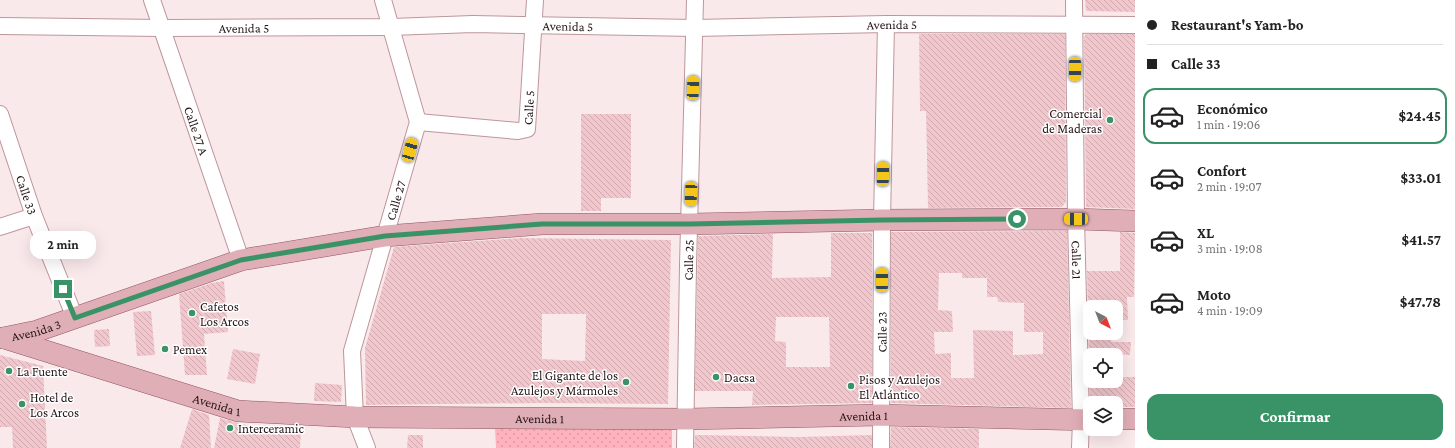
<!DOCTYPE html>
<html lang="es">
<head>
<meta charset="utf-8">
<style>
	body { margin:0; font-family:"Crimson Pro",serif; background:#f2f2f2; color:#222; height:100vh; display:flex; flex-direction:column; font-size:15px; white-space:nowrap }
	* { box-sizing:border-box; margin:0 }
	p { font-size:13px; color:#767676 }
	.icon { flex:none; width:22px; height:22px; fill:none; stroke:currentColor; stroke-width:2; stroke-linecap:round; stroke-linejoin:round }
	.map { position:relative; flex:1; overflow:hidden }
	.drawer { display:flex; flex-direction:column; background:#fff; width:320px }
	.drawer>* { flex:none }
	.hud { display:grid; align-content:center; height:88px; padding:0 12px; background:#fff }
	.needle { width:26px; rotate:138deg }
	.tools { position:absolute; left:1083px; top:300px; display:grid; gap:8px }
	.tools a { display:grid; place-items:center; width:40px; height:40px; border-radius:8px; background:#fff; box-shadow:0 4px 16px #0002; font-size:20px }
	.end { position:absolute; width:18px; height:18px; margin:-9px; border:5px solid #3a9267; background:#fff; box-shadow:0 0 0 2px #fff }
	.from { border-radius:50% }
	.bubble { position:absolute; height:28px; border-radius:12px; background:#fff; box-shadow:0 4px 16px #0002; font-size:13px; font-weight:700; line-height:28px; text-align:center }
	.car { position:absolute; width:12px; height:24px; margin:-12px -6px; border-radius:5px; box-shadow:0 0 3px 1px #0007; background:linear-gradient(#f5c518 24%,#345 0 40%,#f5c518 0 76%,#345 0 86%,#f5c518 0) }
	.hud b { display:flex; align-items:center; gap:14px; height:38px; font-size:15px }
	.hud b+b { border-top:1px solid #e0e0e0 }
	.hud i { width:10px; height:10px; background:#222 }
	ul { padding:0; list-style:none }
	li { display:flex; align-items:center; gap:12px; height:56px; margin:0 8px 6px; padding:0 4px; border:2px solid transparent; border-radius:12px }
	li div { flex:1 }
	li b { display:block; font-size:15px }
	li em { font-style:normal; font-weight:700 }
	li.current { border-color:#3a9267 }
	li>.icon { width:36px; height:36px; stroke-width:1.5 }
	.button { display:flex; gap:8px; margin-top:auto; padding:8px 12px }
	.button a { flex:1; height:46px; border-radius:12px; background:#3a9267; color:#fff; font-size:16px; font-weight:700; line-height:46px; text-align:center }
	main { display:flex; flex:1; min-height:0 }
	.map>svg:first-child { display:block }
</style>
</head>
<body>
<main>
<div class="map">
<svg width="1135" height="448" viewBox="0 0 1135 448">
	<defs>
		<pattern id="grass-dots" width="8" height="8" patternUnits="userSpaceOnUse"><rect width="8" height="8" fill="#fdb2be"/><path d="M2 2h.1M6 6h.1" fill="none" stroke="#d998a3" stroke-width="1.8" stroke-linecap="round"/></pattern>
		<pattern id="building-back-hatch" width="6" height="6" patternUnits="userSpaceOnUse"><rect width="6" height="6" fill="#f1c7cd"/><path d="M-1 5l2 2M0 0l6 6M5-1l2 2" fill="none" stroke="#ceaaaf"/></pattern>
	</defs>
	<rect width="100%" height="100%" fill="#fae9eb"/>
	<path fill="url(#grass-dots)" d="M672,427V448H496L495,428Z"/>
	<path fill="url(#building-back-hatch)" fill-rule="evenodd" d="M1085,0H1135V12L1086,11Z
		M919,34H1065L1066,202L1062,207L928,208L926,111H920Z
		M1086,34H1135V209L1086,207L1084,37Z
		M581,114H631V198H601V211H581Z
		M1067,231L1071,408L891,403V232ZM939,273H962V278H987V297H997L998,302L1024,303V332H1043V354L1013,355V331L973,330L974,378H951V353L935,354L934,332H953L952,311L938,310Z
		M1120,232L1135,233L1134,297H1127L1128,320H1116V307H1090V333H1111V342H1131L1130,355L1090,354V381H1116V377H1135V407H1116V403H1090L1087,271H1120Z
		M831,233H872V403L752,405L753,391H695L698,236L773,234L772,278L831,277ZM776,317H829L830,367H786V342L775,341Z
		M521,238L671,240L668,404L541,403L366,405L365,348L394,247ZM542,314H586L585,361L542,359Z
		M224,281L228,332L204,334L207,375H185L179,294L212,283Z
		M151,311L155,355L137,356L133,312Z
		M109,329L110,346L95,347L94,330Z
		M233,349L260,354L255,384L227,379Z
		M0,355L43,366L47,448H13L12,427H0Z
		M315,383L342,385L341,402L314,401Z
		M192,409L209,415L211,448H180Z
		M220,418L249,426L301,430L300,448H214Z
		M891,427L979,429V448H890Z
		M408,435H423V448H407Z
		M695,435L798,437L872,435V448H694Z"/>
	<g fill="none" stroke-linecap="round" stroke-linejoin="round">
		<g stroke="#bd969b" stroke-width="18">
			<g id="minor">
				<path id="s1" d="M152,0L241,260"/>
				<path id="s2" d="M1074,0L1076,219L1081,420L1080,448"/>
				<path id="s3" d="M0,26L162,28L391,27L473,24L695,28L886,24L1135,25"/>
				<path id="s4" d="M0,114L34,216L75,318"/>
				<path id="s5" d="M418,122L518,131L527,129L535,0"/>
				<path d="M0,227L34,216"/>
				<path id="s6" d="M367,448L355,417L352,351L418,122L383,0"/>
				<path id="s7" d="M685,448L688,265L695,0"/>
				<path id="s8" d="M881,448L882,220L886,24"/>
			</g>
		</g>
		<g stroke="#915660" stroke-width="22">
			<g id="major">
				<path id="s9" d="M3,338L37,331L241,260L385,236L542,224H690L882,220L1076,219L1135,221"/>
				<path id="s10" d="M4,338L238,411L355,417L686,419L880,415L1090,420"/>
				<path d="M1116,419H1135"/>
			</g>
		</g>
		<use href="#minor" stroke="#fff" stroke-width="16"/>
		<use href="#major" stroke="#e0aeb6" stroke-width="21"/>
	</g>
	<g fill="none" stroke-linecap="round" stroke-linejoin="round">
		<path stroke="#3a9267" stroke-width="5" d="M63,289L75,318L241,260L385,236L542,224H690L882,220L1017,219"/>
	</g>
	<g fill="#3a9267" stroke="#fff" stroke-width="1.5">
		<circle cx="1110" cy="120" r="4"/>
		<circle cx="192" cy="313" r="4"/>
		<circle cx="165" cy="349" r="4"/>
		<circle cx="9" cy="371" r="4"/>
		<circle cx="716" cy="377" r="4"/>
		<circle cx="626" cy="382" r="4"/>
		<circle cx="851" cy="386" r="4"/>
		<circle cx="22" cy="404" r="4"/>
		<circle cx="230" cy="428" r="4"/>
	</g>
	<g text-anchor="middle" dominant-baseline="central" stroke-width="3" stroke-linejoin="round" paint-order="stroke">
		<g font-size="13" fill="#251619" stroke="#fff">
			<text stroke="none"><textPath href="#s3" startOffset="892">Avenida 5</textPath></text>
			<text stroke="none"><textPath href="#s3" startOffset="568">Avenida 5</textPath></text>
			<text stroke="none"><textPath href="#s3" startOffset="244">Avenida 5</textPath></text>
			<text stroke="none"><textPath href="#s5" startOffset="131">Calle 5</textPath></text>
			<text stroke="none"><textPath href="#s1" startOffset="138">Calle 27 A</textPath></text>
			<text stroke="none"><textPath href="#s4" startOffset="85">Calle 33</textPath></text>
			<text stroke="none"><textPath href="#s6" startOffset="256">Calle 27</textPath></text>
			<text stroke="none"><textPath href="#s7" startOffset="188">Calle 25</textPath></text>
			<text stroke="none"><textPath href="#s2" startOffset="260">Calle 21</textPath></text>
			<text stroke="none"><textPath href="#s9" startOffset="34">Avenida 3</textPath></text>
			<text stroke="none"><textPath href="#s8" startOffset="116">Calle 23</textPath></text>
			<text stroke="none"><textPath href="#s10" startOffset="223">Avenida 1</textPath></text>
			<text stroke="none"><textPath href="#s10" startOffset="871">Avenida 1</textPath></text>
			<text stroke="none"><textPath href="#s10" startOffset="547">Avenida 1</textPath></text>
		</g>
		<g font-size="13" fill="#251619" stroke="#fff" text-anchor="start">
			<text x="1102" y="113" text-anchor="end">Comercial<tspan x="1102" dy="15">de Maderas</tspan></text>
			<text x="200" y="306">Cafetos<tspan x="200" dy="15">Los Arcos</tspan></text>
			<text x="173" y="349">Pemex</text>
			<text x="17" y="371">La Fuente</text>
			<text x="618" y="375" text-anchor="end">El Gigante de los<tspan x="618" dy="15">Azulejos y Mármoles</tspan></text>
			<text x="724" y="377">Dacsa</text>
			<text x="859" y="379">Pisos y Azulejos<tspan x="859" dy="15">El Atlántico</tspan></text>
			<text x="30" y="397">Hotel de<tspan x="30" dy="15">Los Arcos</tspan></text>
			<text x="238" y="428">Interceramic</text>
		</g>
	</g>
</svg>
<div class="tools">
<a><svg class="needle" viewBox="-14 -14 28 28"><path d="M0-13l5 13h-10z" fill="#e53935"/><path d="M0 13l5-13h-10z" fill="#767676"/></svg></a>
<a><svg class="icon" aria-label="locate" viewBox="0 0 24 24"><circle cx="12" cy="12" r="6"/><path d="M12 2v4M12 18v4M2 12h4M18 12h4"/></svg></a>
<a><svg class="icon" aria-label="layers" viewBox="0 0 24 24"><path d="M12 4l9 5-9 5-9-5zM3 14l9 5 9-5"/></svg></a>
</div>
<i class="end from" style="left:1017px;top:219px"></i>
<i class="end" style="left:63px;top:289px"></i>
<div class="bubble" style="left:30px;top:231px;width:66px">2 min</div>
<i class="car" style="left:1075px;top:69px;rotate:180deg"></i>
<i class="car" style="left:693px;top:88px;rotate:2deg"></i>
<i class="car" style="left:410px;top:150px;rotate:16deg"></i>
<i class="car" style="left:883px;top:174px;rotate:1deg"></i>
<i class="car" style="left:691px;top:194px;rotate:182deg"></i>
<i class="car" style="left:1076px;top:219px;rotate:270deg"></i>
<i class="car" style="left:882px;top:280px;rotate:0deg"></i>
</div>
<section class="drawer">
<div class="hud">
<b><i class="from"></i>Restaurant's Yam-bo</b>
<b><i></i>Calle 33</b>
</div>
<ul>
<li class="current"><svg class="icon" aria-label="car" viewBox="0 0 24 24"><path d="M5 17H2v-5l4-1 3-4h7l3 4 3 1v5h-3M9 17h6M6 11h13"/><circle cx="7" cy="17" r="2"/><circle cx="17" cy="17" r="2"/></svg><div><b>Económico</b><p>1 min · 19:06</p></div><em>$24.45</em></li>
<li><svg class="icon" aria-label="car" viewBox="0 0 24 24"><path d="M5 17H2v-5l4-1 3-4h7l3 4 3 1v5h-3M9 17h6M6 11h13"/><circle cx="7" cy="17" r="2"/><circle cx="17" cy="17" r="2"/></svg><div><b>Confort</b><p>2 min · 19:07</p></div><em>$33.01</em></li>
<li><svg class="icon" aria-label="car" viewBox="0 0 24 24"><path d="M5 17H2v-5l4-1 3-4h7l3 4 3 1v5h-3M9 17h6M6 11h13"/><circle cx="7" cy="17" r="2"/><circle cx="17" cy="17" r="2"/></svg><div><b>XL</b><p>3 min · 19:08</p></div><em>$41.57</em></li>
<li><svg class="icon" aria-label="car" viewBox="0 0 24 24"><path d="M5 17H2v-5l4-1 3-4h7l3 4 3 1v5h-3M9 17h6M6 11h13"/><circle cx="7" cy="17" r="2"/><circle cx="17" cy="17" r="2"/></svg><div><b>Moto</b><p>4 min · 19:09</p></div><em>$47.78</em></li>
</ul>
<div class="button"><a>Confirmar</a></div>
</section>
</main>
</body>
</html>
